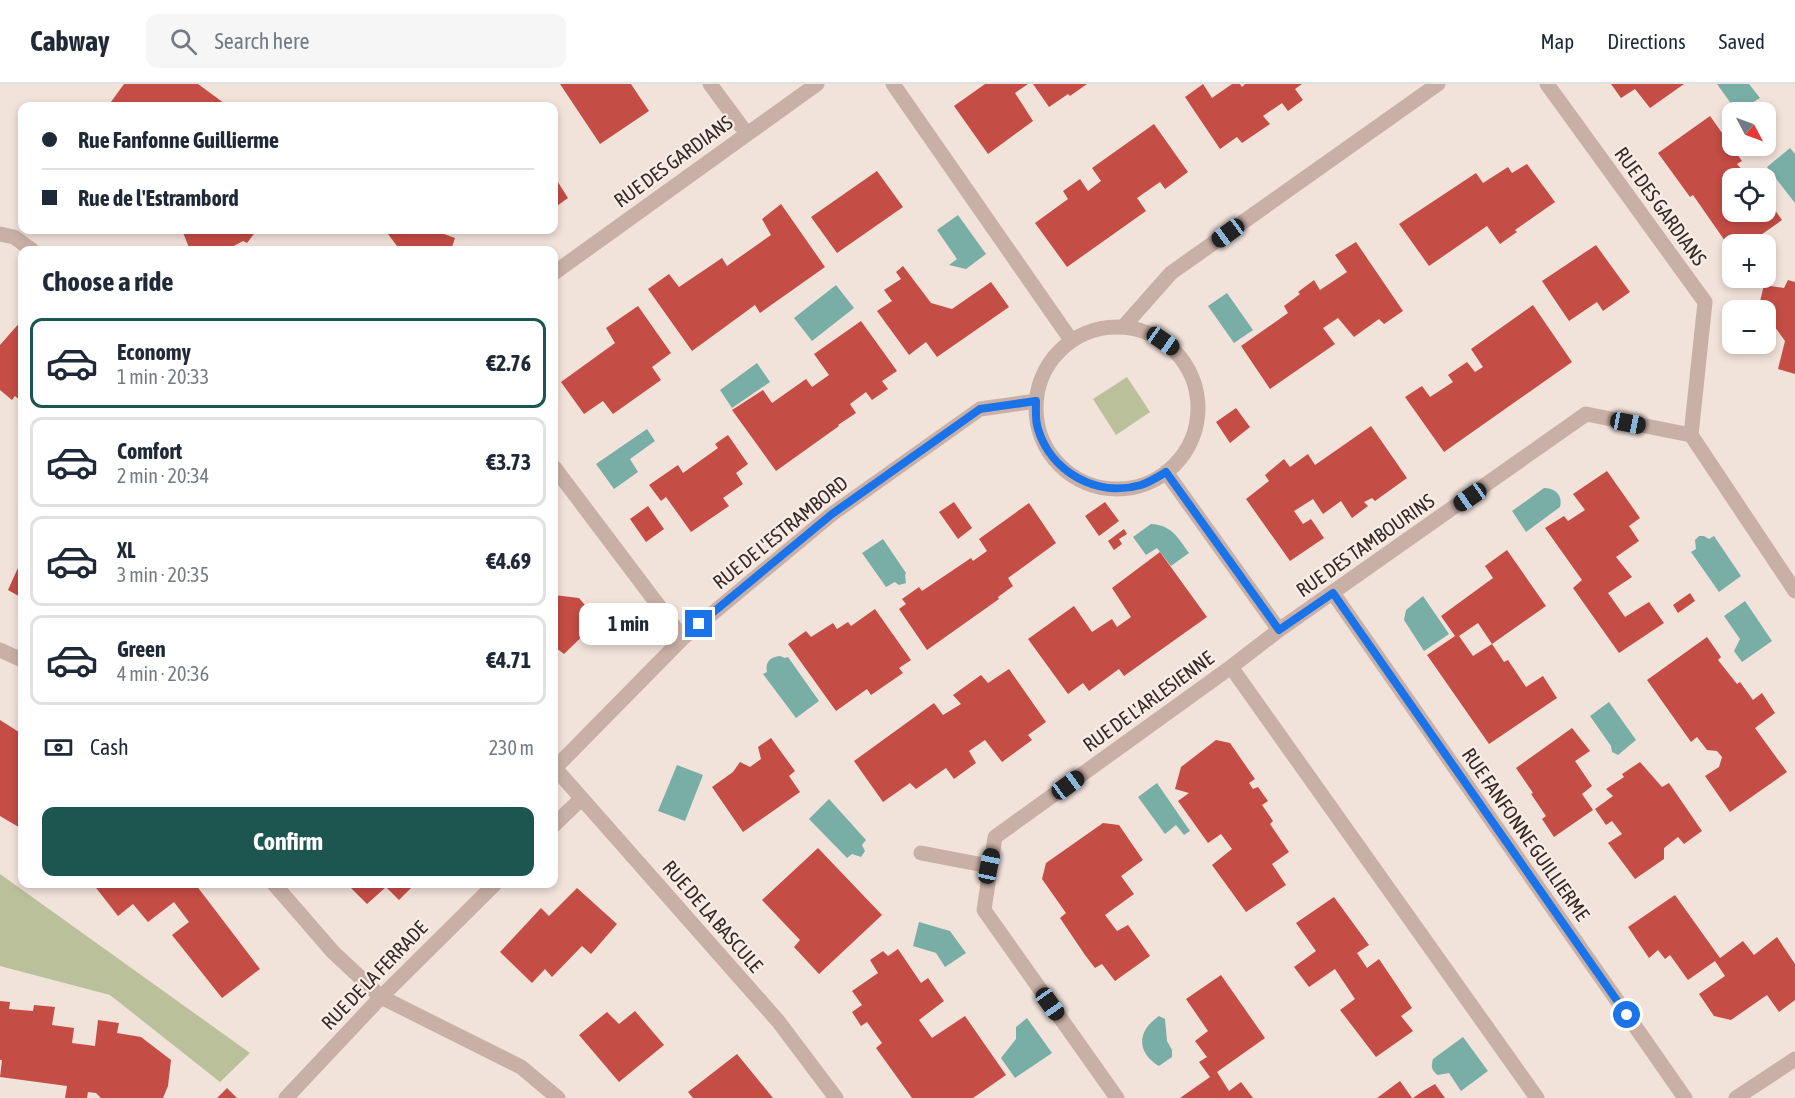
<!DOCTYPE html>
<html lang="en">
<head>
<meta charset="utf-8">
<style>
	body { margin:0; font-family:"Asap Condensed",sans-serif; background:#f6f6f7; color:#1f2937; height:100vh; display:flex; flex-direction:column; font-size:22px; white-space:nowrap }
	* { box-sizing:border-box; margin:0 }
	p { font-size:20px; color:#747a83 }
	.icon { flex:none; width:33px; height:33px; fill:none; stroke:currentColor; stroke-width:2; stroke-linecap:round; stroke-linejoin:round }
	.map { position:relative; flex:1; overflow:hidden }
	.drawer { position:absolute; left:18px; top:162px; width:540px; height:642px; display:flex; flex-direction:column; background:#fff; border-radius:12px; box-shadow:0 3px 9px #0003 }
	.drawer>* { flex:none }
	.guide { position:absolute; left:18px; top:18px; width:540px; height:132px; border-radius:12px; box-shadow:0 3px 9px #0003; display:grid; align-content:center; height:132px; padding:0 24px; background:#fff }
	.needle { width:39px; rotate:131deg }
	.tools { position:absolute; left:1722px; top:18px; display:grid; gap:12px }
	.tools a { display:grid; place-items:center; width:54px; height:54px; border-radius:12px; background:#fff; box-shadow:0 3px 9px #0003; font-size:30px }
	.end { position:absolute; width:27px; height:27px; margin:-14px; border:8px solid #1a73e8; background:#fff; box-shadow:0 0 0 3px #fff }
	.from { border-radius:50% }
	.bubble { position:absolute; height:42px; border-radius:12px; background:#fff; box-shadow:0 3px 9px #0003; font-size:20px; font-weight:700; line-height:42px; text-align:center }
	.car { position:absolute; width:18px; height:36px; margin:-18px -9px; border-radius:8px; box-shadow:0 0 4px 2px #0007; background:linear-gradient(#222 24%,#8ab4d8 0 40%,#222 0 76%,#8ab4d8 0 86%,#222 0) }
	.guide b { display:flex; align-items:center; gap:21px; height:57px; font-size:22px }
	.guide b+b { border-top:2px solid #e0e1e3 }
	.guide i { width:15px; height:15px; background:#1f2937 }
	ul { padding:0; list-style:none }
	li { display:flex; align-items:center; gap:18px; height:90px; margin:0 12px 9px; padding:0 12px; border:3px solid #e0e1e3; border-radius:12px }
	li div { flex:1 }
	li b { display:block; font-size:22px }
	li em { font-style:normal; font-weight:700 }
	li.current { border-color:#1d5650 }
	li>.icon { width:54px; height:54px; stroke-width:1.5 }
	h2 { padding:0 24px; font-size:27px; line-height:72px }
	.pay { display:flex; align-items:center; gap:15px; height:66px; padding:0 24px; font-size:22px }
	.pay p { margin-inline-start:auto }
	.primary-button { display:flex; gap:12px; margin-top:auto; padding:12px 24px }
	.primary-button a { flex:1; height:69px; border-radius:12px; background:#1d5650; color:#fff; font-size:24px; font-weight:700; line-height:69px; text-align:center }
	header { display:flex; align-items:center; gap:36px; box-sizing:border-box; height:84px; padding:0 30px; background:#fff; border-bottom:2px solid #e0e1e3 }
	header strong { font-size:28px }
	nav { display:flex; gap:33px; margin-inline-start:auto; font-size:21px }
	.search { width:420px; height:54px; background:#f6f6f7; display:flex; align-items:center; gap:15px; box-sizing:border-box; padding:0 21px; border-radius:12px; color:#747a83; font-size:22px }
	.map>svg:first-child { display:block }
</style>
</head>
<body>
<header>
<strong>Cabway</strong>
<div class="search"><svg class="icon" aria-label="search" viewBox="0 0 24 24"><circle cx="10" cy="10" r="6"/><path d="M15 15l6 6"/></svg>Search here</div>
<nav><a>Map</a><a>Directions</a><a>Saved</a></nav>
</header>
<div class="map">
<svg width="1795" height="1014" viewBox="0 0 1795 1014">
	<rect width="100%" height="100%" fill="#f1e2da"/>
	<path fill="#bac09a" d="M1127,293L1150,328L1116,351L1093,315Z
		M0,790L250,969L220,998L110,911L0,882Z"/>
	<path fill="#79aea7" d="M1717,0H1749L1760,14L1737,28Z
		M1790,64L1795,70V119L1767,83Z
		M958,131L986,170L966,185L949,181L957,175L937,146Z
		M836,201L854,224L812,257L794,234Z
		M1227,209L1253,246L1234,259L1208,222Z
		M757,279L770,298L732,324L720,306Z
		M647,345L655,357L630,375L638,388L614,405L596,380Z
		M1544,404C1556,404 1563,412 1560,423L1526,448L1512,427Z
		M1151,440C1172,441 1178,454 1189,469L1171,482L1157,464L1146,471L1133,453Z
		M1704,452L1709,455L1714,452L1741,492L1719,508L1691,468L1696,465L1695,456L1699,452Z
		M883,455L906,489L905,491L906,499L899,501L895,498L886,503L862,469Z
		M1423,512L1449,550L1424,567L1404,536L1406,526Z
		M1745,517L1772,557L1742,578L1734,567L1740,555L1724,532Z
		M780,572L785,574L788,573L819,617L796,634L763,590L767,588C765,578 770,573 780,572Z
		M1609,618L1636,656L1618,671L1612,668L1611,662L1590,632Z
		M677,681L703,691L685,737L658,727Z
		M1157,699L1190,747L1184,751L1176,741L1165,750L1138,713Z
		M829,715L866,756L862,761L865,767L861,773L852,770L847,774L809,735Z
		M919,838L950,847L966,869L945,883L936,869L913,862Z
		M1159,932L1165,935L1167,957L1172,966V973L1159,982C1136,968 1137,947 1159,932Z
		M1027,934L1052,969L1015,994L1001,974L1016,955V943Z
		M1463,953L1488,987L1461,1007L1449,989L1438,991C1431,986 1431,982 1433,975Z"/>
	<path fill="#c44d45" d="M124,0H198L228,22H108Z
		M560,0H631L649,27L600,60Z
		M985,0H1028L1015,9L1033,37L988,70L954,22Z
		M1033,0H1087L1070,12L1068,10L1049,23Z
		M1203,0L1212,14L1232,0H1240L1242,3L1245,0H1302L1295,5L1303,16L1288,27L1282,19L1263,32L1270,40L1242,59L1237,53L1220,65L1185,13Z
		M1611,0H1684L1650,24L1635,5L1621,14Z
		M1710,32L1742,77L1737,80L1749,94H1732V128H1766V113L1782,136L1748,160H1732V167L1693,111L1690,113L1658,69Z
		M1154,40L1188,88L1165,105L1160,98L1137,114L1146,127L1067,183L1035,139L1068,115L1063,107L1080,95L1088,107L1101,97L1092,84Z
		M1527,80L1555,118L1515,146L1517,148L1500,160L1487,142L1429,182L1399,140L1476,89L1483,99L1508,83L1512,89Z
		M877,87L903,123L837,169L811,133Z
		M554,92L568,114L554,124Z
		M781,120L825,183L760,229L755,221L692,267L648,205L669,190L679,203L722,174L727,182L771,151L762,135Z
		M182,146H257L247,159L243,157L232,163L231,166H190Z
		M385,146H442L441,149L455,154L451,166L440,163L434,166H400Z
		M1356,158L1403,227L1384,240L1379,235L1354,253L1338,234L1323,244L1335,260L1270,305L1241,262L1288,229L1284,222L1300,210L1298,208L1314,196L1320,206L1347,188L1335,171Z
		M1596,161L1630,208L1603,227L1597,218L1569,237L1542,197Z
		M903,182L931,219L952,225L991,198L1009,223L937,273L926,258L909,271L877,227L892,217L884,206L901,195L896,188Z
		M1788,196L1795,198V290L1778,285L1785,257L1772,239L1766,237V226H1758L1764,201L1784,204Z
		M1533,221L1572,278L1444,368L1405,313L1422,302L1430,313L1453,298L1448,291L1467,278L1475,288L1483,283L1471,265Z
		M638,222L671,269L652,283L661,296L613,330L603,317L584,330L561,298L615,259L606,244Z
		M22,236V318L15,312L12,316L0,306V261Z
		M861,237L897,287L882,297L888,305L872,316L866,308L850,320L856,329L838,341L839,342L776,387L732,326L763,306L772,319L806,295L812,303L829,291L814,270Z
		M1236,324L1250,343L1230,359L1216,338Z
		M1371,342L1407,394L1375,417L1372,414L1364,418L1368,422L1352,434L1341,417L1323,430L1313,415L1294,427L1303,440L1311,435L1324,454L1290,477L1246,415L1269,397L1265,391L1284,375L1290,383L1308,370L1315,381Z
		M728,351L748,380L736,389L743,400L723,414L729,422L691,448L666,413L661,417L649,401L678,381L683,389L718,364L715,360Z
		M1607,387L1640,434L1629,442L1639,457L1616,473L1632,493L1608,509L1625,533L1649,518L1664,539L1619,569L1573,504L1582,496L1545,444L1564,432L1568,437L1585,426L1573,410Z
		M954,418L972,444L958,455L939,428Z
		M1105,418L1119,437L1099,452L1085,432Z
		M1029,419L1056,459L1008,494L1013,502L998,513L999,515L927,566L899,525L906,520L902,515L919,503L922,507L971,474L973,477L987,467L979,455Z
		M648,422L664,445L646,458L630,435Z
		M1124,445L1127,450L1119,455L1122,460L1114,466L1108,457Z
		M1507,466L1546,522L1492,560L1478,539L1459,552L1473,572L1492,560L1504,578L1508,576L1526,603L1543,592L1557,614L1489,660L1427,571L1455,552L1441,532L1493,494L1485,482Z
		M1160,468L1207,533L1124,592L1119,585L1089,607L1083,599L1068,610L1028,555L1074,522L1092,548L1112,535L1117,543L1131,533L1112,504Z
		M22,475V514L8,506Z
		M1690,509L1695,517L1678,529L1673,521Z
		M554,511L579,514L598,537L564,570L556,564L554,568Z
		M875,525L911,576L899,584L903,589L871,611L867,605L836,627L788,560L806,547L811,553L833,539L837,545L848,538L851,542Z
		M1707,553L1721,573L1718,576L1737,600L1740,598L1753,616L1762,609L1775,629L1755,644L1787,688L1730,728L1705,692L1719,683L1722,673L1717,667L1707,666L1697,653L1691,658L1647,596Z
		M1009,585L1046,638L1028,651L1032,656L1002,678L985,656L969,667L976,679L954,695L946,684L916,705L910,699L883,718L854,677L934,619L943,631L961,620L953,611L981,591L988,599Z
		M0,636L22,650V745L0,732Z
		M1572,644L1590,667L1575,677L1592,702L1582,710L1593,726L1554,753L1542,735L1546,732L1531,710L1533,709L1516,684Z
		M771,654L795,687L789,692L800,708L743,748L712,703L733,688L740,678L750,683L761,675L758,663Z
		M1216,656L1230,659L1255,695L1249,699L1253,705L1258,703L1268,717L1262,721L1273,737L1270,740L1289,768L1272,780L1286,801L1246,828L1212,781L1232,765L1221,750L1208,759L1178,717L1189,709L1175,705L1181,683Z
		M1640,678L1662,703L1669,699L1702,747L1684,760L1678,753L1664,764V775L1635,795L1608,759L1622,750L1612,737L1606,741L1595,725L1613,712L1606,705L1624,693L1622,690Z
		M1103,739L1119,741L1143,776L1121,792L1134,810L1105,831L1117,847L1128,841L1150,872L1115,897L1102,880L1095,884L1085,871L1060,834L1066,829L1042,795L1046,779Z
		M818,764L882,831L819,890L794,863L800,856L762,816Z
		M93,800H190L193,804L196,801L260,885L222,914L172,851L189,838L174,818L148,838L133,820L118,832Z
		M347,800H415L399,816L386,803L367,820Z
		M577,804L617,840L591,870L582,862L552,893L545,885L532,899L500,868L541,824L549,832Z
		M1675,811L1720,874L1743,857L1754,871L1777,853L1795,880V916L1779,928L1767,911L1731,936L1714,932L1699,910L1725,892L1715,877L1688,896L1670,871L1665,875L1658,866L1649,874L1628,843Z
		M1334,813L1369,861L1357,869L1367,884L1379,875L1412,924L1401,932L1413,947L1376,973L1340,926L1355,915L1335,885L1309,903L1294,883L1316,867L1296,839Z
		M898,865L921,899L928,894L944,917L919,936L932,954L965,932L1006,991L973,1014H912L876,964L882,959L867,938L861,942L852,928L862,921L852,907L878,889L870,876L883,867L888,872Z
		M1221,891L1265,954L1217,988L1229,1007L1241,998L1253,1014H1180L1210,993L1199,978L1207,973L1195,957L1208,947L1186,915Z
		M0,917L10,918L9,925L33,927L34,921L55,923L52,941L74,944L72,959L95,962L98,936L119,939L117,949L141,953L171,976L168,1002L163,1014H101L96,1009L88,1008L87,1014H65L67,1002L0,993L2,976H0Z
		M635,927L664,961L619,998L579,951L607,928L619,940Z
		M737,970L773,1014H693L688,1008Z
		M1400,997L1412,1014H1377Z
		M1435,1000L1445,1014H1413L1423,1007Z
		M227,1004L237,1014H217Z"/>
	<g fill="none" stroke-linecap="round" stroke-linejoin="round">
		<path stroke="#c9b0a6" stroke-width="15" d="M710,0L747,50
			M893,0L1071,256
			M1547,0L1705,218L1691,351
			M0,150L14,153L32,166
			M554,189L817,0
			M1124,242L1171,189L1438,0
			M1036 324a81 81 0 1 1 162 0a81 81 0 1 1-162 0Z
			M554,383L683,554
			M1166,388L1279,546
			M1333,509L1685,1014
			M0,566L22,576
			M1231,583L1537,1014
			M554,683L778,937L836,1014
			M555,684L683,554L832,430L980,325L1036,317
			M554,741L581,715
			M921,769L989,782
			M274,800L333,868L381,913L521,983L558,1014
			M286,1014L381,913L495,800
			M1117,1014L984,826L995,753L1231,583L1279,546L1586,330L1691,351L1795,507
			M1736,1014L1795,975"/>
	</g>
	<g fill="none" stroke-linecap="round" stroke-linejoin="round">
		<path stroke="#1a73e8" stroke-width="8" d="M699,540L832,430L980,325L1036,317C1036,326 1035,336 1038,345C1051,388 1097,414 1141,401C1150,398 1158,393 1166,388L1279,546L1333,509L1627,931"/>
	</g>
	<g text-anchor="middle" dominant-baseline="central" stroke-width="4.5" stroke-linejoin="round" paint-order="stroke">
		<g font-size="20" fill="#352927" stroke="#f9ede6">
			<text transform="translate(673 77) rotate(-36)">RUE DES GARDIANS</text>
			<text transform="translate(1661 122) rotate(54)">RUE DES GARDIANS</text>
			<text transform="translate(780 448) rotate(-39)">RUE DE L'ESTRAMBORD</text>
			<text transform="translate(1365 461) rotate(-35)">RUE DES TAMBOURINS</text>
			<text transform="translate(1148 617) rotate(-36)">RUE DE L'ARLESIENNE</text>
			<text transform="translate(1526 750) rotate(55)">RUE FANFONNE GUILLIERME</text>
			<text transform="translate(713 832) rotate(49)">RUE DE LA BASCULE</text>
			<text transform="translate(374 891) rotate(-46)">RUE DE LA FERRADE</text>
		</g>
	</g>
</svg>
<div class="tools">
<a><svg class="needle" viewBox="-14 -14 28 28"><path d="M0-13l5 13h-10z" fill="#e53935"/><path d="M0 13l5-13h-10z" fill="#747a83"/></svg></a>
<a><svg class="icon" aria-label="locate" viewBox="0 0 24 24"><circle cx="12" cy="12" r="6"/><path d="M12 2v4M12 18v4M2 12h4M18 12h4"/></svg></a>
<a>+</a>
<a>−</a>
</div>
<i class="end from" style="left:1627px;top:931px"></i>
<i class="end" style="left:699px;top:540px"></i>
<div class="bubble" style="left:579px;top:519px;width:99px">1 min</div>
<i class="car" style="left:1228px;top:149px;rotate:234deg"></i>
<i class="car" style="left:1163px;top:257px;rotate:125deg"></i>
<i class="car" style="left:1628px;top:339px;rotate:101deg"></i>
<i class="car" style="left:1470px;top:413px;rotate:235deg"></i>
<i class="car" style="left:1068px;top:701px;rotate:54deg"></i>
<i class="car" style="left:989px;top:782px;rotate:12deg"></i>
<i class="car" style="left:1050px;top:920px;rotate:145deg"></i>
<div class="guide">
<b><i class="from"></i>Rue Fanfonne Guillierme</b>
<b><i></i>Rue de l'Estrambord</b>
</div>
<section class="drawer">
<h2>Choose a ride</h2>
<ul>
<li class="current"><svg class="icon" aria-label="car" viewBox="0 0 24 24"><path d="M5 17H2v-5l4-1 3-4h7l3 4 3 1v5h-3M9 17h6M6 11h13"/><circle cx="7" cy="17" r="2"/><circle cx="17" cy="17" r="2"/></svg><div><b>Economy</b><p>1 min · 20:33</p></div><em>€2.76</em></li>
<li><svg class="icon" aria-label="car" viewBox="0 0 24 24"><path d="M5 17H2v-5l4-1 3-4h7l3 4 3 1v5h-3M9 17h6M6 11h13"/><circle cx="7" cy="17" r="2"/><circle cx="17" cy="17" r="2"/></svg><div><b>Comfort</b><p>2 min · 20:34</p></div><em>€3.73</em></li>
<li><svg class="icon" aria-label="car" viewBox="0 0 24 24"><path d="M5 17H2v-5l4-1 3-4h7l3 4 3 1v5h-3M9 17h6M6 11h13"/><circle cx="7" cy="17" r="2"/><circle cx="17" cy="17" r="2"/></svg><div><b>XL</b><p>3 min · 20:35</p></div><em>€4.69</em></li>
<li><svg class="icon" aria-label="car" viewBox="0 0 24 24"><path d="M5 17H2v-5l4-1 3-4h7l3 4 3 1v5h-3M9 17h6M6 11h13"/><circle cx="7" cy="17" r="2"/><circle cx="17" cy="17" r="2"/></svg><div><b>Green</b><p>4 min · 20:36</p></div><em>€4.71</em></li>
</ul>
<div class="pay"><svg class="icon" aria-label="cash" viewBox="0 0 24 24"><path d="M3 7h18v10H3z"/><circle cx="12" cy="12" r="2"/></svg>Cash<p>230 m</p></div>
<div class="primary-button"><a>Confirm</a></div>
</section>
</div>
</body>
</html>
